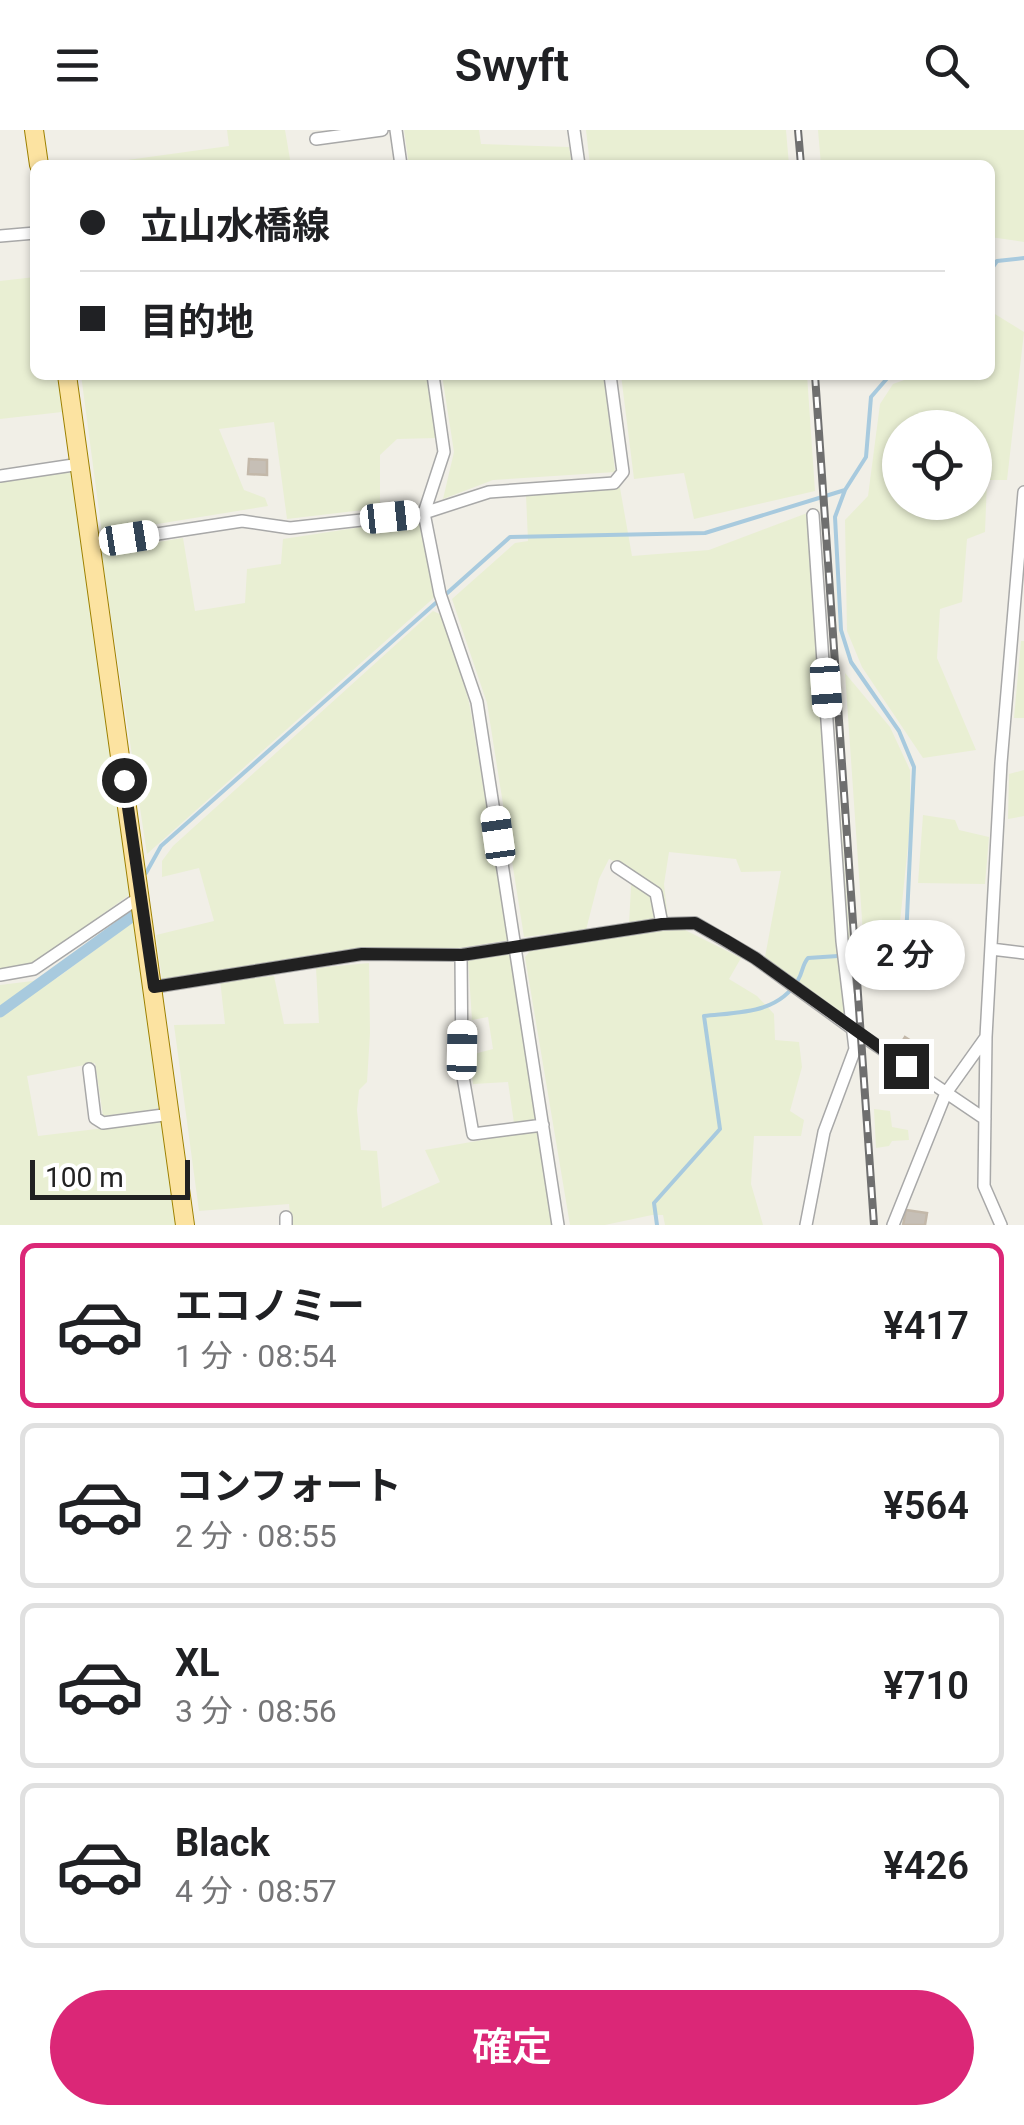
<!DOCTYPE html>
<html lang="ja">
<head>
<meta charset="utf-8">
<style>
	body { margin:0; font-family:Roboto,"Noto Sans JP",sans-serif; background:#f2f2f2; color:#202124; height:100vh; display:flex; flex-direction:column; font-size:38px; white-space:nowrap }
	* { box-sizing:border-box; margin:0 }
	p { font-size:32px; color:#757577 }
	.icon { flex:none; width:55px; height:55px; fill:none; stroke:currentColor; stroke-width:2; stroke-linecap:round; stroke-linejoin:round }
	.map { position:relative; height:1095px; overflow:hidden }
	.details { display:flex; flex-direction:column; background:#fff; flex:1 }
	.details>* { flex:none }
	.banner { position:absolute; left:30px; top:30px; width:965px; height:220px; border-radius:15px; box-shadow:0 2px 8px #0004; display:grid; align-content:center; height:220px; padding:0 50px; background:#fff }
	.buttons { position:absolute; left:882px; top:280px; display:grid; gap:20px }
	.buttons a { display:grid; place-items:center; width:110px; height:110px; border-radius:50%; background:#fff; box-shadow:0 2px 8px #0004; font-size:50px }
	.scale { position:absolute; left:30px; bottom:25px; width:160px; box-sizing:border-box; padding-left:10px; border:5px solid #212121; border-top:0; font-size:28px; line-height:35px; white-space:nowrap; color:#212121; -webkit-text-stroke:8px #fff; paint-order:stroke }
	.end { position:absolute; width:45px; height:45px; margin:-22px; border:12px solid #212121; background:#fff; box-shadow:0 0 0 5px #fff }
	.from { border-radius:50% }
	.bubble { position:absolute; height:70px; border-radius:35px; background:#fff; box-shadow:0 2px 8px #0004; font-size:32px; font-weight:600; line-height:70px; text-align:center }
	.car { position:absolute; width:30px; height:60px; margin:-30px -15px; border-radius:12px; box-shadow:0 0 8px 2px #0007; background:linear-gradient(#fff 24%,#345 0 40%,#fff 0 76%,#345 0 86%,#fff 0) }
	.banner b { display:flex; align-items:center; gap:35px; height:95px; font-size:38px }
	.banner b+b { border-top:2px solid #e0e0e0 }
	.banner i { width:25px; height:25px; background:#202124 }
	ul { padding:18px 0 0; list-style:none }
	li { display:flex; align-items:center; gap:30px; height:165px; margin:0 20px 15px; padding:0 30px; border:5px solid #e0e0e0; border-radius:15px }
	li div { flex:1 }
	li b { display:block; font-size:38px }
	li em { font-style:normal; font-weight:600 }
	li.on { border-color:#db2777 }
	li>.icon { width:90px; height:90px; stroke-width:1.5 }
	.button { display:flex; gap:20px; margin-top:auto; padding:20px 50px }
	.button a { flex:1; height:115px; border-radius:60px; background:#db2777; color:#fff; font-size:40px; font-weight:600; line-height:115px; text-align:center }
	header { display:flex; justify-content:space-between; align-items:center; height:130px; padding:0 50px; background:#fff; font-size:45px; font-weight:600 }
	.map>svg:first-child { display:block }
</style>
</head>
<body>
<header><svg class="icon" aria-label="menu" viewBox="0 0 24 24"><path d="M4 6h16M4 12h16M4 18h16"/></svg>Swyft<svg class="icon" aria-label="search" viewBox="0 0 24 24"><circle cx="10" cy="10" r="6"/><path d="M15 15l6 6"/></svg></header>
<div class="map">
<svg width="1024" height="1095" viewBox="0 0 1024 1095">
	<rect width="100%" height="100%" fill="#f1efe7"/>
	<path fill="#e9efd3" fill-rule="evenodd" d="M227,0H285L291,35H91L229,16Z
		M404,0H479L481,14L569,17L572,35H409Z
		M586,0H786L789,35H590Z
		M818,0H1024V112L990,107V35H821Z
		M35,147V245H57L62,282L0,289V151Z
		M990,181L1024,202L1007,350H987L985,402L967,409L962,472L940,479L937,528L976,620L923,628L862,537L847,501L845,390L868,366L880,274L893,254L918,245H990ZM900,298H975V372H900Z
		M81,245H428L437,308L397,309L380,325V378L287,389L274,292L219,299L244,360L265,368L268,376L102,403Z
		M442,245H604L615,342L493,350L443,369L454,322Z
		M621,245H807L815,361L694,389L684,343L634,349Z
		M75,341L132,763L33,834L0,839V352Z
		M620,358L632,426L709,420L818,379L856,893L765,827L781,741L741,742L736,729L669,722L664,754L668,790L629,794L632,739L609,729L599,749L586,800L524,807L487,573L452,469L515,413L528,411L526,365Z
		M421,388L437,465L147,724L101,421L183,408L195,481L245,473L247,439L281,434L283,409Z
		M433,481L444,486L469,572L509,810L459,818H383L162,849L156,805L214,791L199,738L162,747V731L173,716Z
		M1021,511H1024V588H1014Z
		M845,543L890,597L910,640V697L897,820L864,818Z
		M1024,640V686L1008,689L1009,644Z
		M923,685L955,690L959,700L989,707L985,754L918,753Z
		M134,791L163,978L103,986L95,933L27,946L38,1006L163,991L177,1095H0V855L57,848Z
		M679,797L741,828L729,849L757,866L774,884L775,910L799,912L802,937L790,981L804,990L801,1006H754L751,1054L763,1095H665L663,1085H652L605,1095H570L525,827L531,820Z
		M512,823L538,989L514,993L508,952L473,954L470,925L493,919L488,887L472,890L468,830Z
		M369,833L370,903L367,952L359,960L357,980L361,1020L377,1021L382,1078L440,1052L425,1020L541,1000L555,1095H291L289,1074L199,1081L174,895L225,894L220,850L274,846L284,894L319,893L316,838Z
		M874,979L890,981L892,997L908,1000L909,1010L892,1011L889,1016L876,1018Z"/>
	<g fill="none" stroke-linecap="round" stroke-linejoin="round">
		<path stroke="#a8cade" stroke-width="4" d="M990,141L997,131L1024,128
			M845,360L835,387L841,500L851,532L899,601L914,637L905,830L848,825
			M445,465L510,407L705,403L845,360L866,327L871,267L890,245
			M146,743L161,716L438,471
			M657,1095L654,1073L720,999L704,886C739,882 778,884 798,850C803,842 802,835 808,828L838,826"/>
		<path stroke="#a8cade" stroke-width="11" d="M0,882L133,786L135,779"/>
	</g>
	<path fill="#c6bfb6" stroke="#c3b8a9" stroke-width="2.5" d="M249,329L267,330V345L248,344Z
		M905,907L922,918L914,932L896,921Z
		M906,1080L927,1083L925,1095H903Z"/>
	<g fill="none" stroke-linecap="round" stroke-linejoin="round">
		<g stroke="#a8a8a8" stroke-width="14">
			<path id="street" d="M396,0L401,35
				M574,0L579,35
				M316,9L382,0
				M0,106L35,103
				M433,245L444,322L424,383L440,464L477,572L558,1095
				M0,346L80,334
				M92,414L242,391L290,398L424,383L489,362L614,353L623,342L610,245
				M617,737L656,763L662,794
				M991,819L1024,823
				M461,825L462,941L473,1004L543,995
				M0,845L34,839L140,767
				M154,857L362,824L461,825L662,794L695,793L755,828L861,905L985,989
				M89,939L95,988L103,993L171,984
				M286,1095V1087
				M806,1095L824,1002L855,919L842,811L813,385
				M893,1095L946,963L986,907
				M1001,1095L984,1056L986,907L1001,633L1024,362"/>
		</g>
		<g stroke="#9d8100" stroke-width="20">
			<path id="primary" d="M34,0L39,35
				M67,245L185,1095"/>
		</g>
		<use href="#street" stroke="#fff" stroke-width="11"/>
		<use href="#primary" stroke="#fce3a1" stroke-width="18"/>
		<g stroke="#6f6f6f" stroke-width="8">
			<path id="rail" d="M798,0L801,35
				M815,245L874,1095"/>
		</g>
		<use href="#rail" stroke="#fff" stroke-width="4" stroke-dasharray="11" stroke-linecap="butt"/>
	</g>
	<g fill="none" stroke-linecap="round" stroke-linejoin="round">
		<path stroke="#212121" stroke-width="12" d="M124,650L154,857L362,824L462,825L662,794L695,793L725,810L755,828L906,936"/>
	</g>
</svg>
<div class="buttons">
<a><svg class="icon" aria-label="locate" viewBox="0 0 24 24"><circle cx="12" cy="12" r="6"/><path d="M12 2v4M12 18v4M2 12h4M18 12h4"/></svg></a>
</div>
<div class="scale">100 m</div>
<i class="end from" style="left:124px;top:650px"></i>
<i class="end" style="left:906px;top:936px"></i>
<div class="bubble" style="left:845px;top:790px;width:120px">2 分</div>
<i class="car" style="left:390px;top:387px;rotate:84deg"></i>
<i class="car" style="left:129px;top:408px;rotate:81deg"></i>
<i class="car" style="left:826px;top:558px;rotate:176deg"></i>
<i class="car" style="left:498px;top:706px;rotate:352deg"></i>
<i class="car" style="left:462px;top:920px;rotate:1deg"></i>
<div class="banner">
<b><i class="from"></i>立山水橋線</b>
<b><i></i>目的地</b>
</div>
</div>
<section class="details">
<ul>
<li class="on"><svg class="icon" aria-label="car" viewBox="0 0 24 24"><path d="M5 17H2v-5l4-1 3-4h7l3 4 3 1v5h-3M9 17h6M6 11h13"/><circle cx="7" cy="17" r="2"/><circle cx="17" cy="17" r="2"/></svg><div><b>エコノミー</b><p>1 分 · 08:54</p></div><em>¥417</em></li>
<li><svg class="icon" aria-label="car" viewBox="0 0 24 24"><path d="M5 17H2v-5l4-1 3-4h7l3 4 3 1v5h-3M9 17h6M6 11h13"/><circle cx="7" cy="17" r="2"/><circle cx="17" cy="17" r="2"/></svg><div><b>コンフォート</b><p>2 分 · 08:55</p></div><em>¥564</em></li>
<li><svg class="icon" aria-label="car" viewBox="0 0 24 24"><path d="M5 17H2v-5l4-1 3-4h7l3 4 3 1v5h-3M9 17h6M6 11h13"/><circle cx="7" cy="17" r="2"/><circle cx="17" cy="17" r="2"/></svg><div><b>XL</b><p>3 分 · 08:56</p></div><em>¥710</em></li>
<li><svg class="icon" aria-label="car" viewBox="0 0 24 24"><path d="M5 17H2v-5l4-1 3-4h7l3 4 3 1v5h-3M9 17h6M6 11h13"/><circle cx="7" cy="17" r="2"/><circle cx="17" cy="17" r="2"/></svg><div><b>Black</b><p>4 分 · 08:57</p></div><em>¥426</em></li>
</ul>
<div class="button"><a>確定</a></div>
</section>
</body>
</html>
